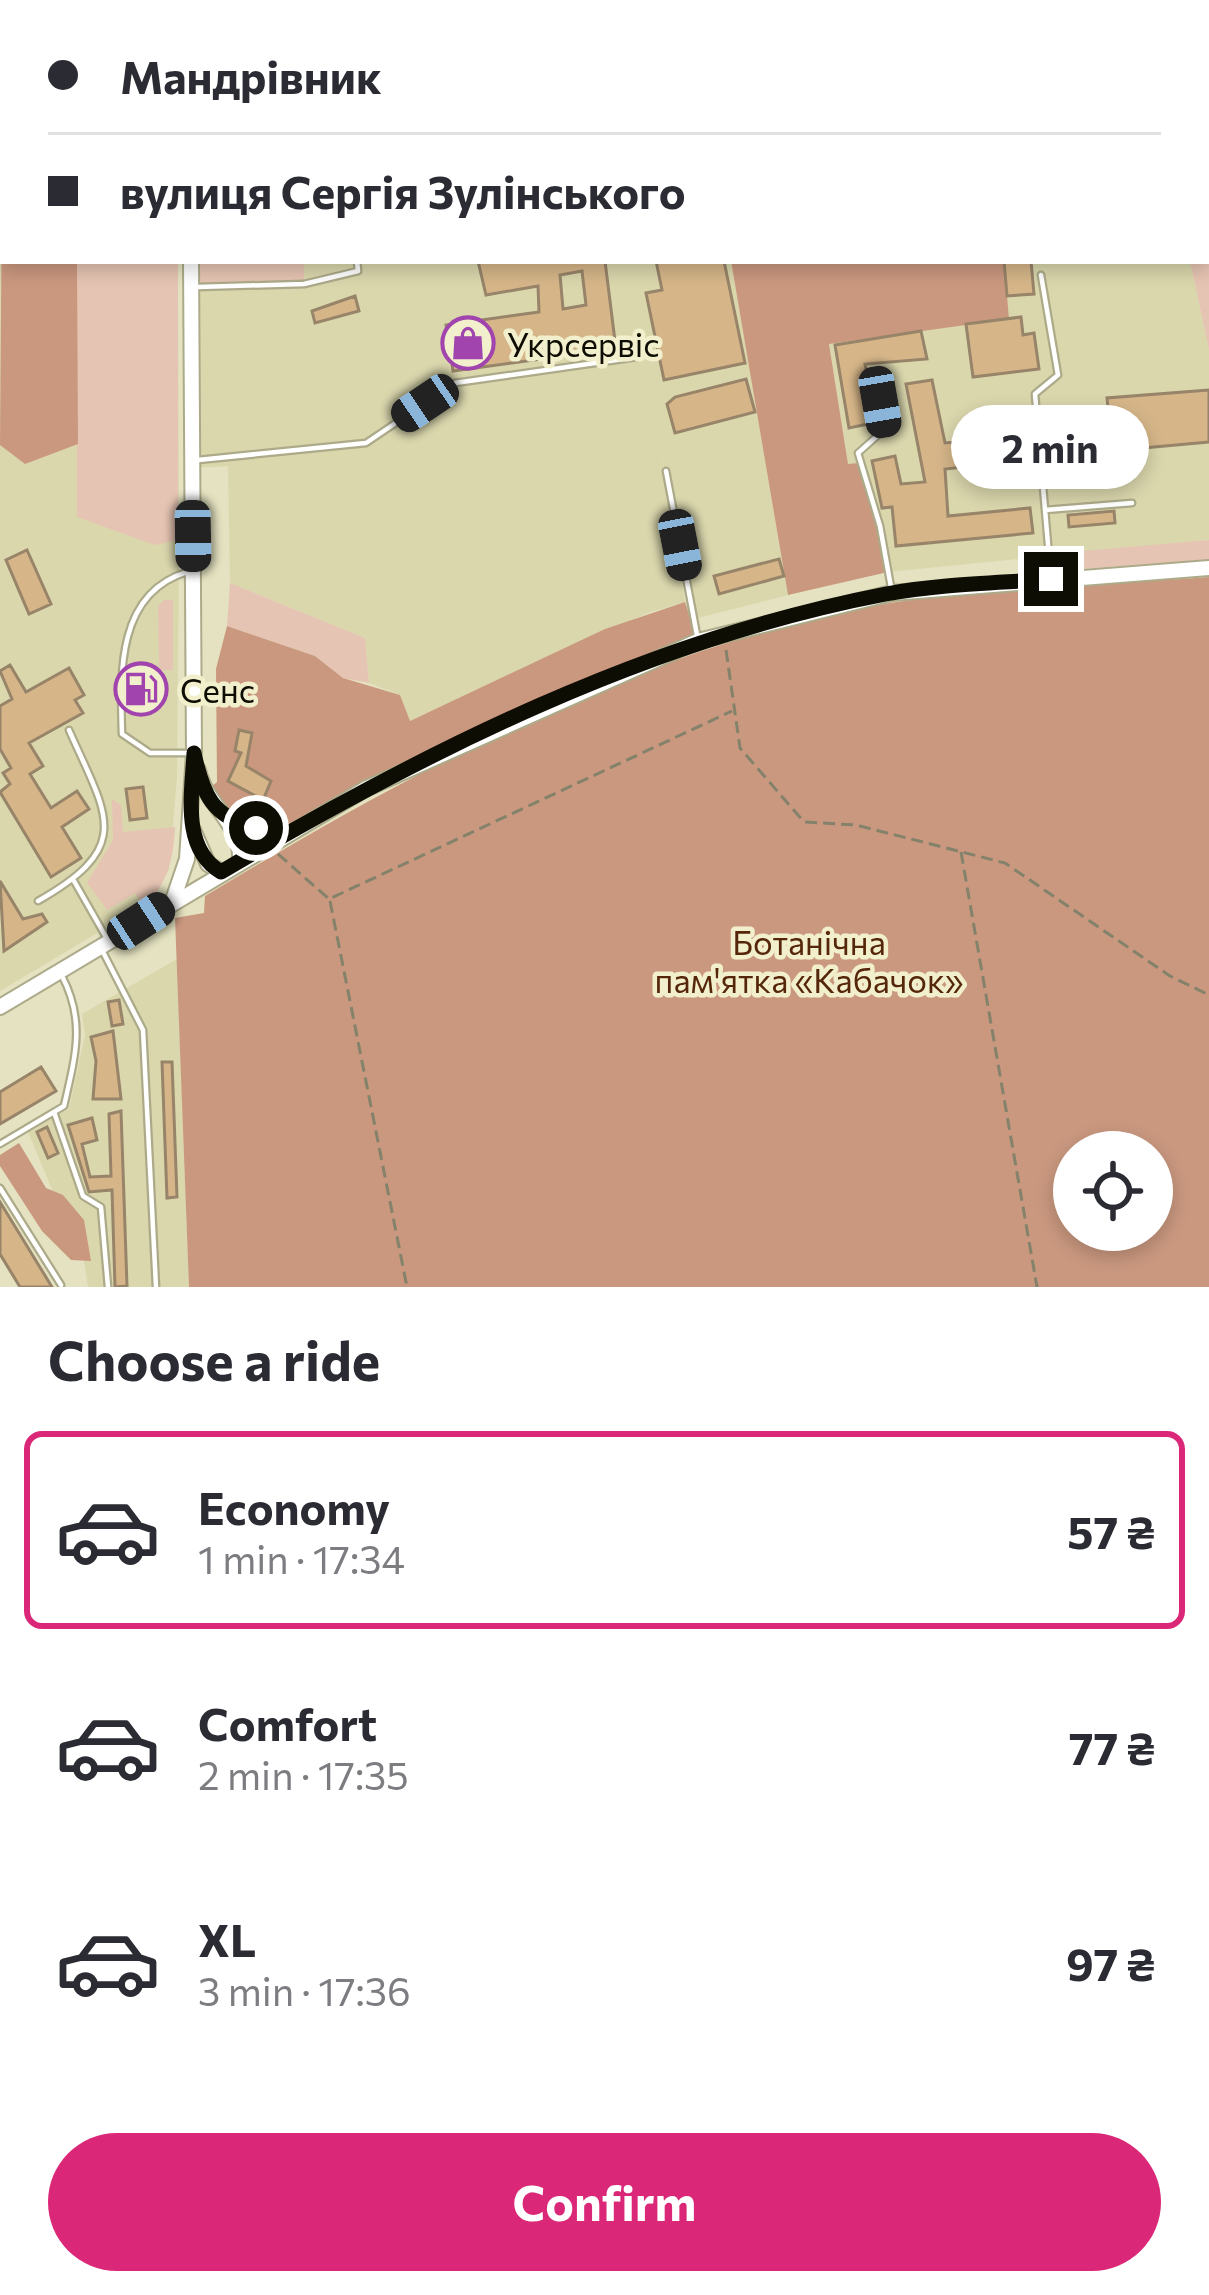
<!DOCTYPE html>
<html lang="en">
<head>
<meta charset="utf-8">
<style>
	body { margin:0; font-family:Commissioner,sans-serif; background:#f7f7f7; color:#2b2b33; height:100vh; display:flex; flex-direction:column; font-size:45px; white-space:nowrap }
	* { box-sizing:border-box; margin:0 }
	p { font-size:39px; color:#7c7c81 }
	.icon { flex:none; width:66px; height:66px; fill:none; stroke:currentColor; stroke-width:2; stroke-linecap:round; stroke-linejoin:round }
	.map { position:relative; height:1287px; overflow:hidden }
	.side { display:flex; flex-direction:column; background:#fff; flex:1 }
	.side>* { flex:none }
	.top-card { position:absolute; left:0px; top:0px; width:1209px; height:264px; box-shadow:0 6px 18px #0003; display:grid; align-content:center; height:264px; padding:0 48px; background:#fff }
	.buttons { position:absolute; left:1053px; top:1131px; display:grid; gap:24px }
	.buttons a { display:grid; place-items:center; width:120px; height:120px; border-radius:50%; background:#fff; box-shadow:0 6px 18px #0003; font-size:60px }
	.end { position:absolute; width:54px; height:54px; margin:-27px; border:15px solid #0e0d03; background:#fff; box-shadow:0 0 0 6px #fff }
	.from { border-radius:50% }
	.bubble { position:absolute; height:84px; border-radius:42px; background:#fff; box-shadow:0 6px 18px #0003; font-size:39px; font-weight:700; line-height:84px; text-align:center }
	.car { position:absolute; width:36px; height:72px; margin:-36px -18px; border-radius:15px; box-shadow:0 0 9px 3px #0007; background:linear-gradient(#222 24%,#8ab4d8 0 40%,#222 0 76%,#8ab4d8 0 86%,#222 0) }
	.top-card b { display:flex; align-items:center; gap:42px; height:114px; font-size:45px }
	.top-card b+b { border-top:3px solid #e1e1e2 }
	.top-card i { width:30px; height:30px; background:#2b2b33 }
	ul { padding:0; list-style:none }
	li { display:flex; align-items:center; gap:36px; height:198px; margin:0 24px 18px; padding:0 24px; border:6px solid transparent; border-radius:18px }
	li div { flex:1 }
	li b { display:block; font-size:45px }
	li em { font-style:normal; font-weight:700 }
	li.selected { border-color:#db2777 }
	li>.icon { width:108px; height:108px; stroke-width:1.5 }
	h2 { padding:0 48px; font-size:54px; line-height:144px }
	.action { display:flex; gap:24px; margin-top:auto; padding:24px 48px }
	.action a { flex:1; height:138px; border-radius:72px; background:#db2777; color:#fff; font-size:48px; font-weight:700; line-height:138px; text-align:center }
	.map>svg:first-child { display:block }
</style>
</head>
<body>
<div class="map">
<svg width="1209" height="1287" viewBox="0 0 1209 1287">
	<rect width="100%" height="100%" fill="#e4e2c0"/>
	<path fill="#dad7ad" d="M0,0H178L3,3V261H178L179,555L177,778L169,870L151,901L0,991Z
		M1136,0H1209V153L1206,3Z
		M304,261H731L788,595L694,619L661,453L685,602L650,612L409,721L400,695L369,683L365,638L230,583L228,466L192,468L191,287L304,283Z
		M1004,261H1190L1209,350V540L888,572L858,463L848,465L829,343L1008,319Z
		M177,959L189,1287H88L79,1225L54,1194L28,1132L69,1109L85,1035L82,1014Z"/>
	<path fill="#e6c4b3" d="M0,0H178V3H3L0,53Z
		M1206,153H1209V350L1190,261H1206Z
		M77,261H178V540L155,545L77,517Z
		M191,261H304V284L191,287Z
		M1209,540V560L1050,571L1048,554Z
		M230,583L365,638L369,683L343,678L315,656L227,626Z
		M164,600H173V670H159L158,606Z
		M112,799L121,805L123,832L175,827C174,856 167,888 143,906L135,893L107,910L87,883L113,840Z"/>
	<path fill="#ca987f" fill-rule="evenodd" d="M189,0H895L896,3H189Z
		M3,51V261H77L78,444L25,464L0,445Z
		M731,261H1004L1009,319L829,344L848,464L859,463L888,572L788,595Z
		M1209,577V1287H189L175,918L204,913L205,896C416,769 644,645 890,603C990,586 1106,585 1209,577ZM1074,1152H1152V1230H1074Z
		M685,602L698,641L398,773L285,836L229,822L210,788L217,782L216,669L227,626L315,656L343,678L400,695L410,721L605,629Z
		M19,1143L46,1188L63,1195L84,1220L91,1261L71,1260L42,1231L0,1166V1155Z"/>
	<path fill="#d6b689" stroke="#978469" stroke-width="3" fill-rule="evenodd" d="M478,261H605L616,349L453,371L446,325L539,312L538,286L486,295ZM582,271L586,305L563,309L560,275Z
		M656,261H724L745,363L664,380L646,293L662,290Z
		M1004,261H1031L1034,294L1007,296Z
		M355,296L359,311L315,323L312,311Z
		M1021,317L1023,335L1034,333L1039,369L973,377L966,324Z
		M921,331L927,359L865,364L877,422L849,428L835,345Z
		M746,379L755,412L675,433L667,404L675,397Z
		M932,380L945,443L1028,436L1031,460L945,469L948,516L1030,508L1033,533L896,546L892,507L882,508L872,461L895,456L901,484L925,482L906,384Z
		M1209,390V442L1055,456L1059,432L1110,428L1107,398Z
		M1114,511L1115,523L1069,527L1068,515Z
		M27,550L51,604L29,614L6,560Z
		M779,559L784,576L719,594L714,576Z
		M10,665L26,692L69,668L84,695L75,700L83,713L29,743L43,766L30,774L51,808L77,791L89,809L62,827L81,858L51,877L0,792L10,784L3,773L11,768L0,749V706L12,699L0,671Z
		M129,670H149V702L130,703Z
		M239,730L252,733L246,766L271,781L263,800L228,781L241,753L235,751Z
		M143,787L147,818L130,820L126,789Z
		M0,881L23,919L42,914L47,922L4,951Z
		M119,1000L123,1024L112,1026L108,1002Z
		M113,1031L121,1099H93L96,1061L91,1037Z
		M162,1062H172L177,1197L167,1198Z
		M41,1067L56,1091L0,1124V1092Z
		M121,1111L127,1286L115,1287L112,1190L89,1192L68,1125L92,1118L97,1140L82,1144L90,1177L111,1176L109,1114Z
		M47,1127L58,1153L48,1158L37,1132Z
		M0,1202L52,1287H20L0,1254Z"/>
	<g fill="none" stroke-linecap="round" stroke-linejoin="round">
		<g stroke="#acaa89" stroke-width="9">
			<path id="lane" d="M1041,275L1058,375L1035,394L1051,579
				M197,287L304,284L358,271L357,261
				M875,375L885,429L858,453L880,526L891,587
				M198,460L366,443L455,383L637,357
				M666,471L697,635
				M1045,510L1132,503
				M187,572C117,593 120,672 122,734L150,753H193
				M74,881L106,937
				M38,901C135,846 107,816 69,730
				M103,952L143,1030L156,1287
				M54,1112L83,1196L101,1207L108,1287
				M0,1144L64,1106C75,1057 86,1022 62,976
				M0,1188L61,1285"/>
		</g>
		<g stroke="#acaa89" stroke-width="18">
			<path id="secondary" d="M189,0V3
				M198,770C206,806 242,823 240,860
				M229,822L285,836
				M193,830L208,864L221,872
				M173,900L187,859L194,753L191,261
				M0,1007L365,789L698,641L892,593L1209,568"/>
		</g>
		<path stroke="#84826b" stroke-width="3" stroke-dasharray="12 6" stroke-linecap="butt" d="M726,650L740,748L804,822L856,825L1005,863L1170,976L1209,995
			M961,852L1037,1287
			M278,854L329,899L732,711
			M330,901L407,1287"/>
		<use href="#lane" stroke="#fff" stroke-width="4.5"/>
		<use href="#secondary" stroke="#fff" stroke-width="14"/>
	</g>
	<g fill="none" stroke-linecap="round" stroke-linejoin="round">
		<path stroke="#0e0d03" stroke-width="15" d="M256,828C212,817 203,795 194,753C192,793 181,848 221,872C427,750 650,639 886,594C939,584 997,583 1051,579"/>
	</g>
	<defs>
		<g id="shop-ring" transform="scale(2.7)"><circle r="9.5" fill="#f2efcd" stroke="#a144ae" stroke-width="1.5"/><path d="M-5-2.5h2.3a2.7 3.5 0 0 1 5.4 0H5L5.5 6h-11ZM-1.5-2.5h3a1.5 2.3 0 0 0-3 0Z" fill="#a144ae"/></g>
		<g id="fuel-ring" transform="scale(2.7)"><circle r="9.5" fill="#f2efcd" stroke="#a144ae" stroke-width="1.5"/><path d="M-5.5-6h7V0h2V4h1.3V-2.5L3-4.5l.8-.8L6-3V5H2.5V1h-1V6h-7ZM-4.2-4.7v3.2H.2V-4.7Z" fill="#a144ae"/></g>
	</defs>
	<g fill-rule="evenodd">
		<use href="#shop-ring" x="468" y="343"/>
		<use href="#fuel-ring" x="141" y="689"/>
	</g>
	<g text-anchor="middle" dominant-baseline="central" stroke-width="9" stroke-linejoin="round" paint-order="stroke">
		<g font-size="33" fill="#0e0d03" stroke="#f2efcd" text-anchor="start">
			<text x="507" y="343">Укрсервіс</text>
			<text x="180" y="689">Сенс</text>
		</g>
		<g font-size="33" fill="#552609" stroke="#f2efcd">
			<text x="809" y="941">Ботанічна<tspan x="809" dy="38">пам'ятка «Кабачок»</tspan></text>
		</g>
	</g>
</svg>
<div class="buttons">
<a><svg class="icon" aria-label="locate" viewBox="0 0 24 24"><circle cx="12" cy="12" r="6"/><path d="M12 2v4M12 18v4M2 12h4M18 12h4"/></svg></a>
</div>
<i class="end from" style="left:256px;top:828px"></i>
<i class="end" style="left:1051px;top:579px"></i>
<div class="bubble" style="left:951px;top:405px;width:198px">2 min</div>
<i class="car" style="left:880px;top:402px;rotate:170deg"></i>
<i class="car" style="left:425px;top:403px;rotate:236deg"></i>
<i class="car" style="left:193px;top:536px;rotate:179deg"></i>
<i class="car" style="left:680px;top:545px;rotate:169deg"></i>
<i class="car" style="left:141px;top:921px;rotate:57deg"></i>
<div class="top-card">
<b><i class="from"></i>Мандрівник</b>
<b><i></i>вулиця Сергія Зулінського</b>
</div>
</div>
<section class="side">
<h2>Choose a ride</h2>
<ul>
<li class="selected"><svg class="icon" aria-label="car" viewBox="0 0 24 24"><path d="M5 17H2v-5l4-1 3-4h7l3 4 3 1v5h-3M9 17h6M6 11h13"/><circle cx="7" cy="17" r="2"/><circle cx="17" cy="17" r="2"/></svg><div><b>Economy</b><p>1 min · 17:34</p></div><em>57 ₴</em></li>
<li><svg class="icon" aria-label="car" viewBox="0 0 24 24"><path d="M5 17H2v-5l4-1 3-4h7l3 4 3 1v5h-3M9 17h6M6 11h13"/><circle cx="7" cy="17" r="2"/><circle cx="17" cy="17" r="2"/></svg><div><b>Comfort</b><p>2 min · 17:35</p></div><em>77 ₴</em></li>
<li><svg class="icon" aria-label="car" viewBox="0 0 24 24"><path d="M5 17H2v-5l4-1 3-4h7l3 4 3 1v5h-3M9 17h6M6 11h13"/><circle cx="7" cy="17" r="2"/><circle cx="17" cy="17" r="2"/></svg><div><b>XL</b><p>3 min · 17:36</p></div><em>97 ₴</em></li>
</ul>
<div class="action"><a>Confirm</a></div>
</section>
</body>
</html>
